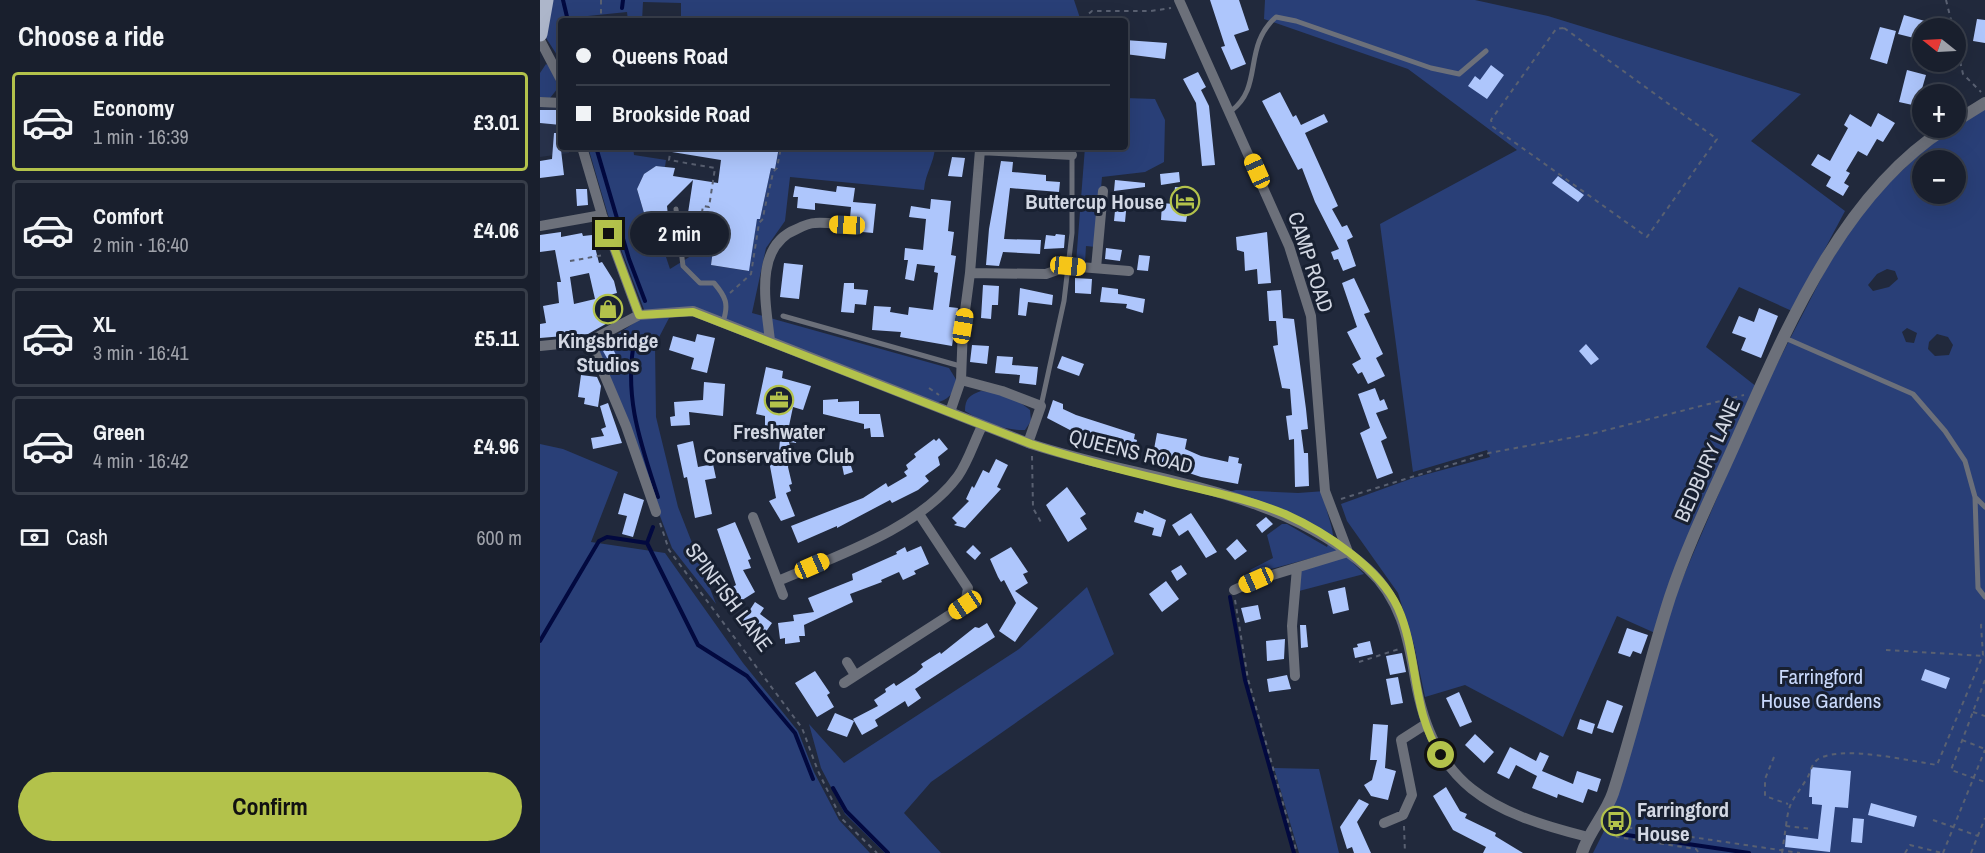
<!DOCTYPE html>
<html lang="en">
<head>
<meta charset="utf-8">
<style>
	body { margin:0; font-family:"Archivo Narrow",sans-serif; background:#222735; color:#f1f3f6; height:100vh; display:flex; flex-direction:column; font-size:22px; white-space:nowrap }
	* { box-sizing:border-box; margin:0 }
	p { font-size:20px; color:#9fa2aa }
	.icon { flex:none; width:33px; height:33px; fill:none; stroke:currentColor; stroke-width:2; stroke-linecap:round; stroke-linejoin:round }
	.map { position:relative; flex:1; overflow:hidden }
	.sheet { display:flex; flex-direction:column; background:#191f2d; width:540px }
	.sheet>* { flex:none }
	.hud { position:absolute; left:18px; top:18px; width:570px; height:132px; border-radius:6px; box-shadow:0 6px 24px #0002,0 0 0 2px #373d49; display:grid; align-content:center; height:132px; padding:0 18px; background:#191f2d }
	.needle { width:39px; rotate:288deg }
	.controls { position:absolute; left:1372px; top:18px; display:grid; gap:12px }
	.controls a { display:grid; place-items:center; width:54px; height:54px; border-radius:50%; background:#191f2d; box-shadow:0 6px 24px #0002,0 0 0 2px #373d49; font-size:30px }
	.end { position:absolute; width:27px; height:27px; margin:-14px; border:8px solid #b3c24b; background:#111; box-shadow:0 0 0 3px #111 }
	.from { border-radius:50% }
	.bubble { position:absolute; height:42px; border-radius:21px; background:#191f2d; box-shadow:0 6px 24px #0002,0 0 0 2px #373d49; font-size:20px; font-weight:700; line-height:42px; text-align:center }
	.car { position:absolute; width:18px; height:36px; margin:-18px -9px; border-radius:8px; box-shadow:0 0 4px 2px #0007; background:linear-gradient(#f5c518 24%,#345 0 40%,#f5c518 0 76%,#345 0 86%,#f5c518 0) }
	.hud b { display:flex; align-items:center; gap:21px; height:57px; font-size:22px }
	.hud b+b { border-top:2px solid #373d49 }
	.hud i { width:15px; height:15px; background:#f1f3f6 }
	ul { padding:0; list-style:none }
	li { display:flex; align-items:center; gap:18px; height:99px; margin:0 12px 9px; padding:0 6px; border:3px solid #373d49; border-radius:6px }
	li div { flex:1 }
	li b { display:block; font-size:22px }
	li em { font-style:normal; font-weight:700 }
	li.active { border-color:#b3c24b }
	li>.icon { width:54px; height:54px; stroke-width:1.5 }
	h2 { padding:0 18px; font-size:27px; line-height:72px }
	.pay { display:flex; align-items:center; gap:15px; height:66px; padding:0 18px; font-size:22px }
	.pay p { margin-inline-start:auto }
	.cta { display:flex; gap:12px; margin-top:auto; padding:12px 18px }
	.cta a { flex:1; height:69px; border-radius:36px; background:#b3c24b; color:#111; font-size:24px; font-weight:700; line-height:69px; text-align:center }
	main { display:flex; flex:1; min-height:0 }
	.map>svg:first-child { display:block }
</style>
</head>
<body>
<main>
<section class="sheet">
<h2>Choose a ride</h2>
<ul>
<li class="active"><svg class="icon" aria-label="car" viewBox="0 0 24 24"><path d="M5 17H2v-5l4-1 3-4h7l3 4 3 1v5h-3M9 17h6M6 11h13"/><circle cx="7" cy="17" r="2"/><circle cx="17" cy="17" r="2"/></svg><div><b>Economy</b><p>1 min · 16:39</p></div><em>£3.01</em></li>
<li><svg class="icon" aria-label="car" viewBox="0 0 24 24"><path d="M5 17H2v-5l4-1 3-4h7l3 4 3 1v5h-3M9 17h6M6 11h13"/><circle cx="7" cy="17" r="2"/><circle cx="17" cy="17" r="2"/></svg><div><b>Comfort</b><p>2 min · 16:40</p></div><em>£4.06</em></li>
<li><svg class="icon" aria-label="car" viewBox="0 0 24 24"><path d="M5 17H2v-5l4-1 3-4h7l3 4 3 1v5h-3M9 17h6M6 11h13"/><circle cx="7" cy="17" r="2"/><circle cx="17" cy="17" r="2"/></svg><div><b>XL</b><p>3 min · 16:41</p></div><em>£5.11</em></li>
<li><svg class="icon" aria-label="car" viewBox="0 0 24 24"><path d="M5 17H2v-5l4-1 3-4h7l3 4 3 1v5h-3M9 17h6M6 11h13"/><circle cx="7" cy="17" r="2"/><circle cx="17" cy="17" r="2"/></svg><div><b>Green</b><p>4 min · 16:42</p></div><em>£4.96</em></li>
</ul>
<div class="pay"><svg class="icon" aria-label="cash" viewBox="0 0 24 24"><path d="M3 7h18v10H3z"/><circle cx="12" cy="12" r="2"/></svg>Cash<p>600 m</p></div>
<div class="cta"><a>Confirm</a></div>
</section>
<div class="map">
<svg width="1445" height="853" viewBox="0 0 1445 853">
	<rect width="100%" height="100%" fill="#21293c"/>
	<path fill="#28324b" d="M0,106L21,108V147H29V153L0,157Z"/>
	<path fill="#293f77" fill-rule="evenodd" d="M12,0H534L541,21H141V3L103,2L102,21H88L87,12L38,17V21H21L19,58L6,38Z
		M725,0H935L1008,16L1261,94L1211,141L1305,211L1252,311L1199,287L1166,347L1217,387L1115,633L1077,616L1023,737L925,685L885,697L874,645L858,593L807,521L801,504L873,478L950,457L947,450L873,472L840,224L977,150L868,69L724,19Z
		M6,64L12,68L18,88L10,98L0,97V73Z
		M585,98L615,99L625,120L624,162L605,172L562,177L556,247L546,246L545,263H536L545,147H585Z
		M1445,107V853H1053L1069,821L1135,596L1221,395L1286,269L1327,204L1393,141ZM1383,160H1416V194H1383ZM1347,269L1355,271L1358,279L1349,287L1333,291L1328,285L1337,274ZM1367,328L1377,333L1374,343L1366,342L1362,332ZM1397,334L1408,337L1413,345L1409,355L1395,356L1388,349L1389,342Z
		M48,147H93L94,155L126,160L125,167L116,166L104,174L97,189L112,240L120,239L130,269L159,251L160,240L174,242L171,265L208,271L217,219H220L231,168L235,169L239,147H395C394,164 385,173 384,190L250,177L245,221L226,248L212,313L409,368L417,381C414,394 408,400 395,403L153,309L105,312L68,215Z
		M129,318L115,345L116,417L138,507L176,604L132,548L57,348L100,319Z
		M441,391C460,392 475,397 490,410L491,421L485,430C466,431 440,421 425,411C425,398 430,395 441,391Z
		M0,444L23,449L78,472L51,542L125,553L203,663L258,731L274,772L299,820L330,853H0Z
		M696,490L758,493L785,491C782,508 795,525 793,543L824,574L759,591V572L783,555L712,574L710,570L733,558L727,535L742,524H747L787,547L791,536L681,494Z
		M547,587L574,654L391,782L364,813L401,853H345L305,814L281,768L269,724L304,763L479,649Z
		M734,768L779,769L799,853H759Z"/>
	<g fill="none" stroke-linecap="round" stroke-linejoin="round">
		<path stroke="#02093f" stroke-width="4" d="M23,0L28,21
			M82,8L83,0
			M56,147L89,259L105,301
			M95,337C83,395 100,442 118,497
			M113,527L107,543L158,645L207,676L255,733L273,779
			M690,597L705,680L754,853
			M0,641L59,541L67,537L107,543
			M293,788L306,811L348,853
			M1071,832L1075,833
			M1080,834L1209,853"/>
	</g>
	<path fill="#aec6fc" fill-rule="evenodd" d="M670,0H699L709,30L694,35L706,64L691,70L681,47L685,46Z
		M1364,15L1402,26V28L1376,29L1374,38L1358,34Z
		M1437,19L1445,20V43L1433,41Z
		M1340,27L1356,31L1347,64L1330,59Z
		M585,40L627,43L625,59L585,54Z
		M951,65L964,75L947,99L928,86L935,76L940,80Z
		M1367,70L1386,75L1377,106L1359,102Z
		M658,72L666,87L661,90L669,106L675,165L662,166L656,103L643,79Z
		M740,92L753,117L756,115L761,125L784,114L788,122L765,133L798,206L792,209L802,227L807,225L813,237L807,240L816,266L803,271L798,259L794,260L791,252L799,249L775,202L762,168L758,170L722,101Z
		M0,110H21V125L0,123Z
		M1338,113L1355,123L1343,142L1337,139L1327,156L1318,151L1306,171L1310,173L1304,183L1309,186L1303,196L1286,186L1291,177L1271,165L1278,154L1290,161L1308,128L1304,125L1310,114L1331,127Z
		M14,133H19L24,175L0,178V161L12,159Z
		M132,147H239L235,169L231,168L220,219H217L209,271L171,265L174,242L160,240L164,216L148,213L153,180L127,206L130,237L112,240L97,189L104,174L116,166L125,167L135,168L133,176L178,183L181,160L132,152Z
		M412,157L425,158L422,177L408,176Z
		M461,161L473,162L472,172L506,175V181L520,182L519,192L470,188L464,239L501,240L500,254L463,252L459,266L446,265L449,229Z
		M639,172L640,182L621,185L620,174Z
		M1018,176L1044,195L1038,202L1012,183Z
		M575,180L605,183V187L574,191Z
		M255,186L296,192L297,186L315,188L313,202L336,204L333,233L312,231L314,225V219L310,218L311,207L275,203V210L257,208L258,197H253Z
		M635,187L646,188V192H651L646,222L621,220L622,203L633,204Z
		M36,189H47L48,205L37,206Z
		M391,199L411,201L408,231L414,232L411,255L416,256L409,307L418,308L412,346L360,337L361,332L332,330L334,306L351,307L350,312L368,315L369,307L393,310L398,273L394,272L395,266L377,264L374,281L365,279L368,260H364L365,248L383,250L386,219L369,217L371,206L390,209Z
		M576,200L587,201L585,222L574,221Z
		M21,232V237L42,233L43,236L52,235L59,263L62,262L74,281L77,293L66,296L71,321L48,334L0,338V324L6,323L3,306L19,303L17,282H21L15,250L0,252V235ZM49,273L55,299L34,304L30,277Z
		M727,232L731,283L718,284L717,269L705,271L704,252L697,250L696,237Z
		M516,234L525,235L524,248L504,249L506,235L515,236Z
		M566,248L582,250L580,261L565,259Z
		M599,255L610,256L608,271L597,270Z
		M244,263L263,265L259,299L240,297Z
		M535,278L552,279L551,294L535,293Z
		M814,278L830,312L824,314L843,354L836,358L845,376L828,384L822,372L818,374L812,364L821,359L807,332L817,327L802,283Z
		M304,283H314V289L328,290L326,305L315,304L314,313L301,312Z
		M443,285L459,286L458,305H452L451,319L441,318Z
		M562,287L578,289V294L605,299L603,313L586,308L587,304L560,302Z
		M480,288L513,295L512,305L488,302L486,316L478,315Z
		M741,290L743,318L754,319L766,409L768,429L761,430L764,453H768L769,486L755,487L754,439L749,440L746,416L752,415L750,389L742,388L733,346L738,345L736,321H729L727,291Z
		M1219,308L1238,316L1221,358L1201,350L1206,338L1192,333L1199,316L1214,322Z
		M157,334L175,338L167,373L151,369L154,358L129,350L133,336L155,342Z
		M1046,344L1059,359L1051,365L1039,351Z
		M432,345L449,346L447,364L430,362Z
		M72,347L80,363L72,367L63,351Z
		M457,356L473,357L472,365L498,367L496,385L479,383L480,375L455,373Z
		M522,356L544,364L539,376L517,368Z
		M226,367L243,371L242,378L271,386L263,410L253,407L249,426H251V430L258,431L256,443L249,442L253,461L249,462L248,467L252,484L249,485L251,491L246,493L255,516L241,521L229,501L236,498L229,461L199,460V450L239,451L241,428L225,429V416L216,414Z
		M41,375L57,377L61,386L58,407L44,404L45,398L38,397Z
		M164,382L185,384L183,416L149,412L150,425L131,426L130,417L135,416L134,402L163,400Z
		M835,388L840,401L844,399L848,409L836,413L847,438L841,441L853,473L837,479L820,433L830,428L818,394Z
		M298,399V402L319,401V414H340L344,437H331L330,428L324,429V424L283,414V400Z
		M513,400L523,404V409L536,415L595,434L594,439L597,440L593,456L551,441L507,418Z
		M68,403L82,443L53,449L51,438L64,436L61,429L66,427L60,406Z
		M617,433L647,439L645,449L661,456L688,462L689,456L699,458L698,463L702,464L698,484L661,477L646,472L647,468L612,460Z
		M399,438L408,449L398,457L400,465L385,476L389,481L378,490L352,503L350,500L297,528V526L258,543L251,526L323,498L346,483L348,487L367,476L364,472L368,469L366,465L376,457L374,454L394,439L396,441Z
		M153,441L158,467L173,464L176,478L165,480L172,514L155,518L147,477L144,478L137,445Z
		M456,459L468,465L457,487L461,489L425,528L414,525L417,523L412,518L429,501L426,499L432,486L434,488L443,470L449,473Z
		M310,463L313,472L304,475L302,465Z
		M527,487L546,514L540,518L547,529L528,542L506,505Z
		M84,493L104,500L93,537L82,534L87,516L78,514Z
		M604,510L626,520L621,537L612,535L614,528L594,522L597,512L603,514Z
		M651,513L677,552L666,558L648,530L639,536L632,525Z
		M726,517L733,524L722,533L716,525Z
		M195,522L211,559L208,560L211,568L203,570L215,592L199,602L191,588L196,585L177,529Z
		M697,539L707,551L695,560L686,549Z
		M433,545L441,553L435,560L426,552Z
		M381,546L389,564L374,571L376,574L363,580L359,572L341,580L342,582L310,594L313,602L264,625L265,636H259L260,642L245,644V638L240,639L238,623L254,621L253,615L274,612L268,598L313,580L312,574L357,554L356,552L365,547L367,552Z
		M471,547L488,572L483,574L488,583L475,591L498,608L475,642L459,631L476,603L464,580L461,582L458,577L450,559Z
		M641,565L647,574L637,581L631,571Z
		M626,581L639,599L622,612L609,594Z
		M805,587L809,610L793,614L788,591Z
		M215,602L224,608L220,614L232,623L223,636L202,622Z
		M718,605L721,619L705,623L701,608Z
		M447,623L455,637L375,689L381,698L368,707L365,701L335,720L338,726L322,735L313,719L338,706L334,700L346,692L345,689L354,683L356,686L376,673L383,667L381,664L400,652L401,654L435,627L439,628Z
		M760,625H766L768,647L761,648Z
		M1087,628L1108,635L1101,654L1093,651L1090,657L1078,653Z
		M745,639L744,659L727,661L726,641Z
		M830,641L833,654L815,658L813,648L818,647L817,644Z
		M862,653L866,672L850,675L846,656Z
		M1385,669L1410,678L1406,689L1381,680Z
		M275,671L290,693L287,695L294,707L277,717L255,683Z
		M747,675L751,689L729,692L727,679Z
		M858,677L863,703L851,705L846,679Z
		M919,692L932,722L920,727L906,698Z
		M1067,700L1083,706L1073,733L1057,728Z
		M295,713L314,721L307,737L287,730Z
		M1040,719L1055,724L1052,734L1037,729Z
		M833,724L848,725L845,768L856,771L848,800L831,796L824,785L832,780L837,760H830Z
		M935,734L954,752L944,763L925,745Z
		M970,747L996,761L1000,752L1009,756L1002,771L1033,784L1037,771L1061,779L1057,792L1048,789L1043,803L1018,794L1017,798L992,788L997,776L976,765L969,779L957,773Z
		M1271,767L1311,771L1308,808L1295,807L1290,852L1245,847L1246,835L1278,839L1282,805L1272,804V797H1269Z
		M906,787L920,811L927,814L925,818L956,833L955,836L983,853H943L946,847L913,830L893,796Z
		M819,799L829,804L817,822L831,853H814L812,847L807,849L800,827Z
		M1331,803L1377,816L1374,827L1328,815Z
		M1313,818L1324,819L1322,843L1311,842Z"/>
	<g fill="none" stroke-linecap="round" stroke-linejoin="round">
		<path stroke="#596071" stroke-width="2" stroke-dasharray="4.5 4.5" stroke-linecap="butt" d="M61,0V21
			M1406,0L1413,28
			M545,21L546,16L552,11H611L631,8
			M1024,28L1177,139L1107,237L953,127L951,120L1016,29Z
			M1416,44L1423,74L1441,92
			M131,147L129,160L175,168L169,207L163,206L158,237L148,236
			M30,261L64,255
			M190,293L211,274L219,223L223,219C225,203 230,189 233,172L237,168L241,147
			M389,388L399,395
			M492,456L493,508L502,524
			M801,499L949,453L1051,434L1204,395
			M120,523L129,550L262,728L278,771L301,818L337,853
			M695,600L708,679L757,853
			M1346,650L1445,656
			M819,662L859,649
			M1445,680L1411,770L1445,782
			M1433,712L1445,716
			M1422,740L1445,749
			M1234,757L1225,779V796L1248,804
			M1393,820L1438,836
			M1070,825L1260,853
			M864,826L865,853
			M1077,826V837L1156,849L1159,853
			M1246,826C1249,800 1253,801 1266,780C1271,773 1270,766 1277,760C1299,744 1370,761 1397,765L1443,655L1441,625L1445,621
			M1242,853L1246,826L1272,829
			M1365,853L1370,845L1402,853
			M1403,853L1445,750
			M1431,853L1445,818"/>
		<path stroke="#6c707a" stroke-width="5" d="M691,111C724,87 702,47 736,17L756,21L891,68L919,74L946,51
			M136,209L143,266L160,283H174C186,297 189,304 183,322
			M243,316L420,366
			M1245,338L1373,394L1405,431L1425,461L1435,497L1438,588L1445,597
			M501,406L524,301L532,233V156
			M1435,497L1445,507"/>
		<path stroke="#6c707a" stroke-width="10" d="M639,0L749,246L771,316L785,491L808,552
			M0,40L21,80
			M0,102L21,103
			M42,147L62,215L99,315
			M0,226L62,215
			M556,268L563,191
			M430,273L506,274L528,266L589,271
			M50,341L86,426L116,512
			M230,341C226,304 213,246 257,229C263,226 269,223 275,223C285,222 296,224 307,225
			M0,346L50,341L99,315L153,311L491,444C603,481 738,487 828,569C860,598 868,637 875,679C894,786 949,812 1048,837
			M421,380L462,391L501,406L488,443
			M410,412L421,380L423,326L430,273L440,150L532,155
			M213,517L243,595
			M238,581C296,556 380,528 418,476C428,462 434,442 442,426
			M694,590L716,580L808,552
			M307,662L315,675
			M755,676L752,626L757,568
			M304,683L425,605L428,588L379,514
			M844,823L863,815L872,795L861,740L886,724"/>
		<path stroke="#6c707a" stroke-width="12" d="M1416,121L1445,103
			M1042,853C1049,831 1066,814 1073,793C1094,728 1109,662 1130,597C1148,543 1174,491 1197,439C1246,329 1302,194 1406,128"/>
		<path stroke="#adb6ca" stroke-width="15" d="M0,34L6,0"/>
	</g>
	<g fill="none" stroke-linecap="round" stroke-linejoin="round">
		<path stroke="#b3c24b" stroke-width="8" d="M69,234L99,315L153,312L491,444C536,459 581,470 627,481C666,491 707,498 745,514C785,532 839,567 858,608C879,655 871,712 901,755"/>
	</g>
	<defs>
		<g id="hotel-ring" transform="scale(1.5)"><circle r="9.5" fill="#182031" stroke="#b3c24b" stroke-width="1.5"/><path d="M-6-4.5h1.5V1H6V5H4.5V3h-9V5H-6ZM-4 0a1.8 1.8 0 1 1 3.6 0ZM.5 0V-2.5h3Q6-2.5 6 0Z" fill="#b3c24b"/></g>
		<g id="shop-ring" transform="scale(1.5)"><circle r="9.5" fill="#182031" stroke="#b3c24b" stroke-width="1.5"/><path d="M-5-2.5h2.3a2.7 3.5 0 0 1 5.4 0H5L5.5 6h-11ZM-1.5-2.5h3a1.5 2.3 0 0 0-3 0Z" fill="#b3c24b"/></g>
		<g id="office-ring" transform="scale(1.5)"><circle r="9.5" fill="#182031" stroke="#b3c24b" stroke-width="1.5"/><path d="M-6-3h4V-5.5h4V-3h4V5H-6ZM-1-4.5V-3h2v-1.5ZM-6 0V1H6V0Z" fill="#b3c24b"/></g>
		<g id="bus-ring" transform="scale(1.5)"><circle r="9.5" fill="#182031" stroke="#b3c24b" stroke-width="1.5"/><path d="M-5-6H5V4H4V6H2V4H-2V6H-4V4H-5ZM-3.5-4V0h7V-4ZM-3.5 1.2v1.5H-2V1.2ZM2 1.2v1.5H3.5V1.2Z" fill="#b3c24b"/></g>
	</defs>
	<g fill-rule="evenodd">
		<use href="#hotel-ring" x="645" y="201"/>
		<use href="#shop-ring" x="68" y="309"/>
		<use href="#office-ring" x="239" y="400"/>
		<use href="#bus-ring" x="1076" y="821"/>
	</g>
	<g text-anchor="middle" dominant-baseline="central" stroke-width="6" stroke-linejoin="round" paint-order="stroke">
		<g font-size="21" font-weight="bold" fill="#d2d7e3" stroke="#182031">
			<text x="624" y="201" text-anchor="end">Buttercup House</text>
			<text x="68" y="340">Kingsbridge<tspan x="68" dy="24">Studios</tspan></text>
			<text x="239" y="431">Freshwater<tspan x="239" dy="24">Conservative Club</tspan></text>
			<text x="1097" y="809" text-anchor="start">Farringford<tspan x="1097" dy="24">House</tspan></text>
		</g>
		<g font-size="21" fill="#d2d7e3" stroke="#182031">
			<text transform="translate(771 262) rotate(72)">CAMP ROAD</text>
			<text transform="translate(591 451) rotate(14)">QUEENS ROAD</text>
			<text transform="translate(1167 460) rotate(-66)">BEDBURY LANE</text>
			<text transform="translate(189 597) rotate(53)">SPINFISH LANE</text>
		</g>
		<g font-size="21" fill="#c9d9fc" stroke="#182031">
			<text x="1281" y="676">Farringford<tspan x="1281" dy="24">House Gardens</tspan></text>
		</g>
	</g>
</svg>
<div class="controls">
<a><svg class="needle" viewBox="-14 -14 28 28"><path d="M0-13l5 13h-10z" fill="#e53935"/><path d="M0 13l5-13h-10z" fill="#9fa2aa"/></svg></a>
<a>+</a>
<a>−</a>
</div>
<i class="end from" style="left:901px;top:755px"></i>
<i class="end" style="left:69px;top:234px"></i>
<div class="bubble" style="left:90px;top:213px;width:99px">2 min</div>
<i class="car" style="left:717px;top:171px;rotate:336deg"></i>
<i class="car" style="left:307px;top:225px;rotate:273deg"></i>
<i class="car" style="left:528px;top:266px;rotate:96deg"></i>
<i class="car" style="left:423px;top:326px;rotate:9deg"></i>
<i class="car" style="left:272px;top:566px;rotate:66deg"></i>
<i class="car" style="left:716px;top:580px;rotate:246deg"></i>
<i class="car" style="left:425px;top:605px;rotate:236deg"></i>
<div class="hud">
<b><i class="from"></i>Queens Road</b>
<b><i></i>Brookside Road</b>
</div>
</div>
</main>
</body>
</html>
